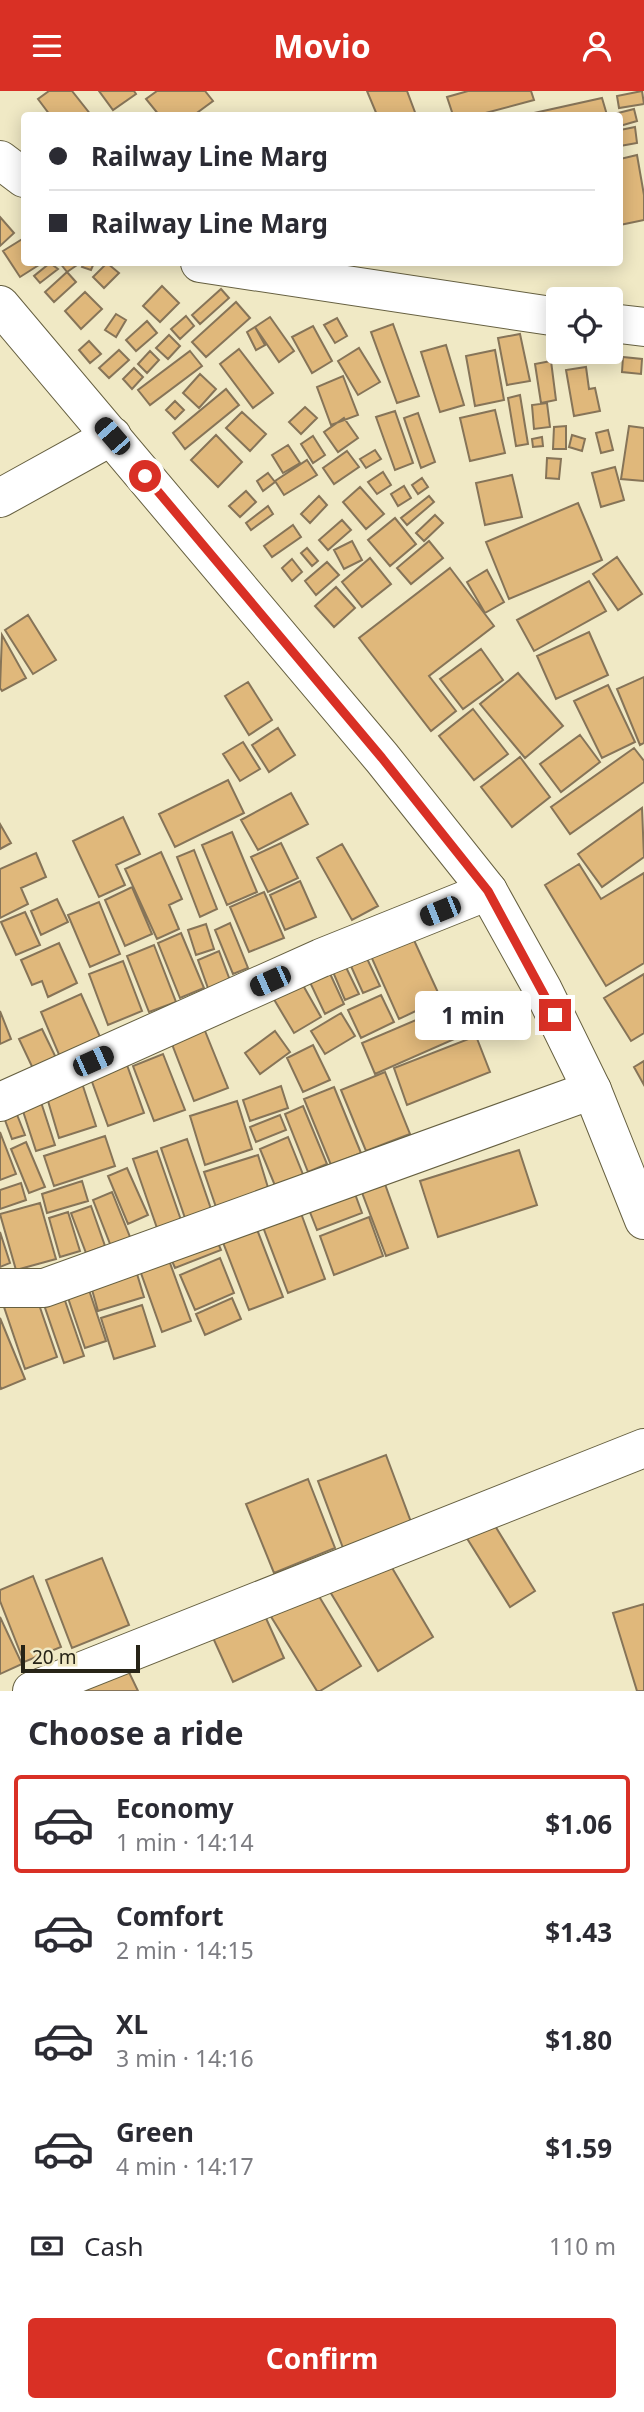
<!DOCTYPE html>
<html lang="en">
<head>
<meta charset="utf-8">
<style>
	body { margin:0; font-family:"Noto Sans",sans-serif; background:#f7f7f7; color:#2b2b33; height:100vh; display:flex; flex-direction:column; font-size:26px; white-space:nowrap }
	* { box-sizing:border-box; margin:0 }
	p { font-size:23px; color:#7c7c81 }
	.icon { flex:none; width:38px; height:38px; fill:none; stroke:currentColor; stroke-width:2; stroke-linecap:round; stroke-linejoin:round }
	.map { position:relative; height:1600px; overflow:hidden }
	.panel { display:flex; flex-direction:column; background:#fff; flex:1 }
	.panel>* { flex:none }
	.banner { position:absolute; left:21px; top:21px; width:602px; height:154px; border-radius:7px; box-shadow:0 4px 18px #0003; display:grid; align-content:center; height:154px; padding:0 28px; background:#fff }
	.fabs { position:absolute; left:546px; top:196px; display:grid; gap:14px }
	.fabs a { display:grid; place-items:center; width:77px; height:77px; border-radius:7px; background:#fff; box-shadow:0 4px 18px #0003; font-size:35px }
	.scale { position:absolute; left:21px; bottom:18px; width:119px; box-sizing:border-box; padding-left:7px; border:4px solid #272417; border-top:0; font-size:19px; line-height:24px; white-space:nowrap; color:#272417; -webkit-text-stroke:5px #f0e9c5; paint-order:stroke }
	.end { position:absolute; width:32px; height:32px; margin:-16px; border:9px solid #d93025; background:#fff; box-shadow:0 0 0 4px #fff }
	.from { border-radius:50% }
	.bubble { position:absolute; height:49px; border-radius:7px; background:#fff; box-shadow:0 4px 18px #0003; font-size:23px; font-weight:700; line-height:49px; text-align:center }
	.car { position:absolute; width:21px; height:42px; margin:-21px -10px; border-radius:9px; box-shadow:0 0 5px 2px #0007; background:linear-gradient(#222 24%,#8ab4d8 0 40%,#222 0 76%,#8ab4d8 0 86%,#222 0) }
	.banner b { display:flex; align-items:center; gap:24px; height:66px; font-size:26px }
	.banner b+b { border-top:2px solid #e1e1e2 }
	.banner i { width:18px; height:18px; background:#2b2b33 }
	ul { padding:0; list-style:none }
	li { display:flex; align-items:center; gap:21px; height:98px; margin:0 14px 10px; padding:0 14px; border:4px solid transparent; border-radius:7px }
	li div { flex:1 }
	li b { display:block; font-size:26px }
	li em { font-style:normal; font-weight:700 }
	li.active { border-color:#d93025 }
	li>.icon { width:63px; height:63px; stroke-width:1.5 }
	h2 { padding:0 28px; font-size:32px; line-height:84px }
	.pay { display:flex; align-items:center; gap:18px; height:77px; padding:0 28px; font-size:26px }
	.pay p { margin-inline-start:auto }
	.cta { display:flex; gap:14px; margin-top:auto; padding:14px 28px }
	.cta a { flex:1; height:80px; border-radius:7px; background:#d93025; color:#fff; font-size:28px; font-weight:700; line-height:80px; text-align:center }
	header { display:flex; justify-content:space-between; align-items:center; height:91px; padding:0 28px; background:#d93025; color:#fff; font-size:32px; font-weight:700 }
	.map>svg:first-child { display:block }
</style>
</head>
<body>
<header><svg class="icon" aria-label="menu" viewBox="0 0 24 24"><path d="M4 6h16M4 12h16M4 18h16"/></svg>Movio<svg class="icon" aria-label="person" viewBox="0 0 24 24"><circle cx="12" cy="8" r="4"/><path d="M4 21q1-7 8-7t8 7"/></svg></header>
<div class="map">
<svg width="644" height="1600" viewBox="0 0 644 1600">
	<rect width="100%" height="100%" fill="#f0e9c5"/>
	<path fill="#e0b87b" stroke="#867458" stroke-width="2" d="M49,0H72L91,24H50L38,8Z
		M99,0H134L136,3L113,19Z
		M157,0H205L213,10L194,24H159L146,8Z
		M367,0H407L416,24H377Z
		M468,0H531L534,9L478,24H453L447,6Z
		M642,0L644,13L619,17L617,5Z
		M602,7L607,24H525Z
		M634,18L637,30L620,35V24L614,23Z
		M635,36L637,52L620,55V39Z
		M637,64L644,104V129L620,134V68Z
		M0,126L14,142L0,155Z
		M24,147V172H42L20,186L3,160Z
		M50,172L58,178L40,192L34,185Z
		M60,172H80L67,181Z
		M84,172H94L91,179L82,176Z
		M107,172L119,182L104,197L93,186Z
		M67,181L76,191L54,211L45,201Z
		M162,195L179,212L160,231L143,215Z
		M221,198L229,207L200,233L192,224Z
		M85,201L102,218L81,238L65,220Z
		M236,211L250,227L206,266L192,251Z
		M116,223L126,229L116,246L105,239Z
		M186,225L194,235L180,248L171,238Z
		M270,226L294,260L279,271L255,236Z
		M337,227L347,245L335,252L324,234Z
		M147,230L157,242L136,260L126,249Z
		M393,233L419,305L397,312L371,241Z
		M313,235L332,270L312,282L292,246Z
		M255,236L265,254L256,259L247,241Z
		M520,243L530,290L507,294L498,247Z
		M169,244L180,255L168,268L156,257Z
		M89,250L101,263L90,272L79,259Z
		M446,254L464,314L440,321L421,261Z
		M359,257L380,291L358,304L338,270Z
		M239,258L273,302L253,317L220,273Z
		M119,259L129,269L109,287L99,277Z
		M495,259L504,309L475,315L466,265Z
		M150,260L159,269L147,282L138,273Z
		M190,260L202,275L150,314L138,299Z
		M623,266L642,268L641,283L622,281Z
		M551,270L556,309L541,312L535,273Z
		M586,276L589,298L595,297L600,320L574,325L566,279Z
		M134,277L143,286L132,298L123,288Z
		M200,283L216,298L199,317L183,302Z
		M343,285L358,324L331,334L317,296Z
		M226,298L239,314L185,358L173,342Z
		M520,304L528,353L516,355L508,307Z
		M175,310L184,319L175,328L166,319Z
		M547,312L550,336L534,338L532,314Z
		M305,316L317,327L301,343L289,331Z
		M495,319L505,362L470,370L460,327Z
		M395,320L413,372L395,379L376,326Z
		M242,321L266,343L250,360L226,337Z
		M418,322L435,371L421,377L404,327Z
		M344,327L358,347L338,361L324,341Z
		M566,335V358H553L554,336Z
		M629,335L644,337V390L621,388Z
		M608,339L613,359L601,362L596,342Z
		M216,344L242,371L218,396L191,369Z
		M572,344L585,348L582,360L569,356Z
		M313,345L325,364L313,372L301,353Z
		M542,346L543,355L533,356L532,348Z
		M288,354L300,372L283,382L272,364Z
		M375,359L381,368L366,377L360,368Z
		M347,360L359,376L334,393L323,377Z
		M547,367L561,368L559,388L546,387Z
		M307,369L317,384L284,404L275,390Z
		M615,376L624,409L601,416L592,382Z
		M383,381L391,394L377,403L368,391Z
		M268,382L275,391L263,400L257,390Z
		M512,384L522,426L485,434L476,392Z
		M422,387L428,396L418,403L412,394Z
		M404,395L411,407L398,415L391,403Z
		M360,396L384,423L366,438L343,411Z
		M246,400L256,411L240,426L229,415Z
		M319,405L327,414L310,432L301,423Z
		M429,405L434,411L407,434L401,427Z
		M578,412L602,469L509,508L486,451Z
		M268,415L273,423L251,439L246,432Z
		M435,424L443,432L424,450L416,442Z
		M395,427L416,453L390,475L368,449Z
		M342,429L351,439L328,459L319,449Z
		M293,434L301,446L272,466L264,455Z
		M352,450L362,469L344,478L334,459Z
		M429,450L443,467L411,493L397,477Z
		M307,457L318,470L312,475L301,462Z
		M617,466L642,503L618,519L593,483Z
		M370,467L391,493L362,516L342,491Z
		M292,468L302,481L292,490L282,477Z
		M327,471L339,484L316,504L305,490Z
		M450,477L494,535L429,585L456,620L431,640L359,547Z
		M487,479L504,511L485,522L467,491Z
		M589,490L606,520L534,560L517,529Z
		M336,496L355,517L334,536L315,515Z
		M28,524L56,569L33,583L5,539Z
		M589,541L608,584L556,608L537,565Z
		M2,544L26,587L2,600L0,597Z
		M481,558L503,589L463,618L440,588Z
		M518,582L563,635L525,667L480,613Z
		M644,586V652L640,654L617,598Z
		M248,591L272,629L249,644L225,605Z
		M608,594L635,651L602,667L574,610Z
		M473,618L508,663L474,689L439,645Z
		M278,637L295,664L269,681L252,654Z
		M580,644L600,671L561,701L540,673Z
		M243,651L260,678L240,690L223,663Z
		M634,657L644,670V691L570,743L551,716Z
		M520,666L550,706L512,736L481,696Z
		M228,689L244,722L175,756L159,723Z
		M291,702L308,733L258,759L241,729Z
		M642,717L644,766L602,796L578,763Z
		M123,726L140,763L116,774L125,794L99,806L73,750Z
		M0,733L11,752L0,758Z
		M232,741L257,801L227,814L202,754Z
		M281,752L298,787L268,801L251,766Z
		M342,753L378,815L352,829L317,767Z
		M194,759L217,818L200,826L177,766Z
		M161,761L182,808L169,814L179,838L157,848L125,778Z
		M36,762L46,786L21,797L28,813L0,827V778Z
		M579,773L601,808L644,782V872L606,895L545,794Z
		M300,790L316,826L285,839L270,804Z
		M132,796L152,843L125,855L105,809Z
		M264,801L284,847L249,861L230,816Z
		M57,808L68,831L41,844L31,820Z
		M99,811L120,863L90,876L68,824Z
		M25,821L40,854L16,864L1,831Z
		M230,832L248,877L233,883L215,839Z
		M206,833L214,858L196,864L188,839Z
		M407,834L441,908L399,928L366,854Z
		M181,842L204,897L180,907L158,852Z
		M59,852L77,892L48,906L42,890L32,894L21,869Z
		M154,854L176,911L149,921L127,865Z
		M362,857L380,895L363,902L346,864Z
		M219,860L231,892L209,900L198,869Z
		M342,868L359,903L345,909L330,874Z
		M123,870L142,920L108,934L89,883Z
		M327,876L344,913L325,923L307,885Z
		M644,883V942L631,950L604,907Z
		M300,889L321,926L294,942L272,905Z
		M81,903L101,948L60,966L41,921Z
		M381,904L394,931L361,947L348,919Z
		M456,912L468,942L375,983L362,952Z
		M0,920L11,948L0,953Z
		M341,922L355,945L325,963L311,940Z
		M203,935L228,997L194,1010L170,948Z
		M42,938L59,973L36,984L19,948Z
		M275,940L290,961L260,983L245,962Z
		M476,945L490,981L407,1014L394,977Z
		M313,954L330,989L303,1001L287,967Z
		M163,963L185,1019L154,1030L133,975Z
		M644,970V994L634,976Z
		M127,974L144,1022L108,1035L91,988Z
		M385,981L410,1043L366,1060L341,999Z
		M81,989L96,1035L59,1047L45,1000Z
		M281,995L288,1017L250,1030L243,1009Z
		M334,996L361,1062L331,1074L304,1008Z
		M39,1005L55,1054L36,1060L20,1011Z
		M237,1010L252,1058L205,1074L190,1025Z
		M303,1015L327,1073L308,1081L285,1023Z
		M14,1016L25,1044L12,1048L2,1021Z
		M280,1024L286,1039L256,1051L250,1036Z
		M0,1041L16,1083L0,1089Z
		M105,1045L115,1075L54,1095L44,1065Z
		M288,1046L306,1091L278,1102L260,1058Z
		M187,1048L211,1118L185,1127L161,1057Z
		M26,1051L45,1096L29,1102L11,1058Z
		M519,1059L537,1114L438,1146L420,1090Z
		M157,1060L181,1129L157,1137L133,1068Z
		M258,1064L270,1103L217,1119L204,1081Z
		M127,1077L148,1124L128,1133L108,1085Z
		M381,1082L408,1157L386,1165L358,1091Z
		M82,1090L88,1110L47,1122L42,1103Z
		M21,1092L26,1109L0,1118V1099Z
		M351,1092L362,1122L317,1139L306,1111Z
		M112,1101L132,1151L112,1158L93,1109Z
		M40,1112L56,1168L16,1179L0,1123Z
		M298,1114L325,1188L288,1202L260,1128Z
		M91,1115L105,1155L86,1162L71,1122Z
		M68,1121L80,1160L60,1166L49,1127Z
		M369,1126L383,1165L334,1184L320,1145Z
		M253,1128L283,1206L249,1219L219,1141Z
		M213,1140L221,1159L175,1177L167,1158Z
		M0,1141L10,1172L0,1176Z
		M166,1161L191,1230L162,1241L137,1171Z
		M220,1167L234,1202L195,1219L180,1184Z
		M134,1173L144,1206L98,1220L89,1188Z
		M86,1190L106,1250L85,1257L65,1198Z
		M34,1199L57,1266L25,1278L2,1210Z
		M62,1201L84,1265L64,1272L42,1208Z
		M232,1207L241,1228L205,1244L196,1223Z
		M142,1214L155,1255L114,1268L101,1227Z
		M0,1227L25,1288L1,1298L0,1295Z
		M386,1364L411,1431L343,1457L318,1390Z
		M308,1388L335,1457L274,1482L246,1413Z
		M489,1425L535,1500L510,1516L463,1441Z
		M385,1465L433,1546L378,1580L329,1499Z
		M102,1467L129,1534L72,1557L46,1489Z
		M33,1485L61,1556L24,1571L0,1510V1499Z
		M314,1497L361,1575L320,1600H317L270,1524Z
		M644,1513V1600H637L613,1522Z
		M260,1514L284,1567L233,1591L209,1538Z
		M0,1526L22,1573L0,1583Z
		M126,1575L138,1600H83Z"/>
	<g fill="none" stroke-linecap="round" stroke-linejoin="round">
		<g stroke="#666041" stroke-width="40">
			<path id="minor" d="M0,69L24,87
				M200,172L558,226
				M611,232L644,236
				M0,407L112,345
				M0,1011L321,867L488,800
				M0,1197H44L592,999
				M32,1600L644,1357"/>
		</g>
		<g stroke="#666041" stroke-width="40">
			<path id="major" d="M0,214L382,667L488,800L543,899L592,999L644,1129"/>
		</g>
		<use href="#minor" stroke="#fff" stroke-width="38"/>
		<use href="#major" stroke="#fff" stroke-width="38"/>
	</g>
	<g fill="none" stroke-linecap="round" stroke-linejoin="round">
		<path stroke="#d93025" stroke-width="9" d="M145,385L382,667L488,800L555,924"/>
	</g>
</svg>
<div class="fabs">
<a><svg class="icon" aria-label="locate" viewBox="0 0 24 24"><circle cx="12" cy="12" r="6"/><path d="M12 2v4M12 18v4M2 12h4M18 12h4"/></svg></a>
</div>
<div class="scale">20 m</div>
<i class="end from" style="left:145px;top:385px"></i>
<i class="end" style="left:555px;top:924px"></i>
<div class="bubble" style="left:415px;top:900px;width:116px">1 min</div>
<i class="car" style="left:112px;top:345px;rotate:319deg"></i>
<i class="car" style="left:440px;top:820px;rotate:248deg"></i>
<i class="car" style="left:270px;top:890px;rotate:246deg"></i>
<i class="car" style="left:93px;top:970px;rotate:66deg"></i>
<div class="banner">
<b><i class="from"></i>Railway Line Marg</b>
<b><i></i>Railway Line Marg</b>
</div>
</div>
<section class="panel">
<h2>Choose a ride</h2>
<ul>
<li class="active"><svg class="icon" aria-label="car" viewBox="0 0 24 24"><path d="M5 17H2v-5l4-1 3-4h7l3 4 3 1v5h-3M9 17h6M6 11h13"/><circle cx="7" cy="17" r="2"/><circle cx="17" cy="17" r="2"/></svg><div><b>Economy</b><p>1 min · 14:14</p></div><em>$1.06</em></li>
<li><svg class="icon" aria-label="car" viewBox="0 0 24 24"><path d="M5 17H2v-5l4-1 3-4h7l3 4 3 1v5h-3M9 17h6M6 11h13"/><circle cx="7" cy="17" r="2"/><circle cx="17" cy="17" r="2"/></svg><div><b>Comfort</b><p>2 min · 14:15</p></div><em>$1.43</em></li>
<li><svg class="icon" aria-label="car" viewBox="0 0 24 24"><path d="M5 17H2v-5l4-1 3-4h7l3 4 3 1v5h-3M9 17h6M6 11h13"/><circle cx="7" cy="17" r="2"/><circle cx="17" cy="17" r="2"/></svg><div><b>XL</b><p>3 min · 14:16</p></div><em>$1.80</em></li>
<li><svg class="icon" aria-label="car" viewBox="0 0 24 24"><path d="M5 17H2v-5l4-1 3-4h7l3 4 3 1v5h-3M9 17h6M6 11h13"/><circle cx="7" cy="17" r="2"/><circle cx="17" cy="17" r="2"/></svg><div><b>Green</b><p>4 min · 14:17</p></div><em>$1.59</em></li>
</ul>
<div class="pay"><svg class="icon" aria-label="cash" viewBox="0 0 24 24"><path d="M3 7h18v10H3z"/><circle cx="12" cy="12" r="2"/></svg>Cash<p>110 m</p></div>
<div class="cta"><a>Confirm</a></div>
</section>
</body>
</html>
